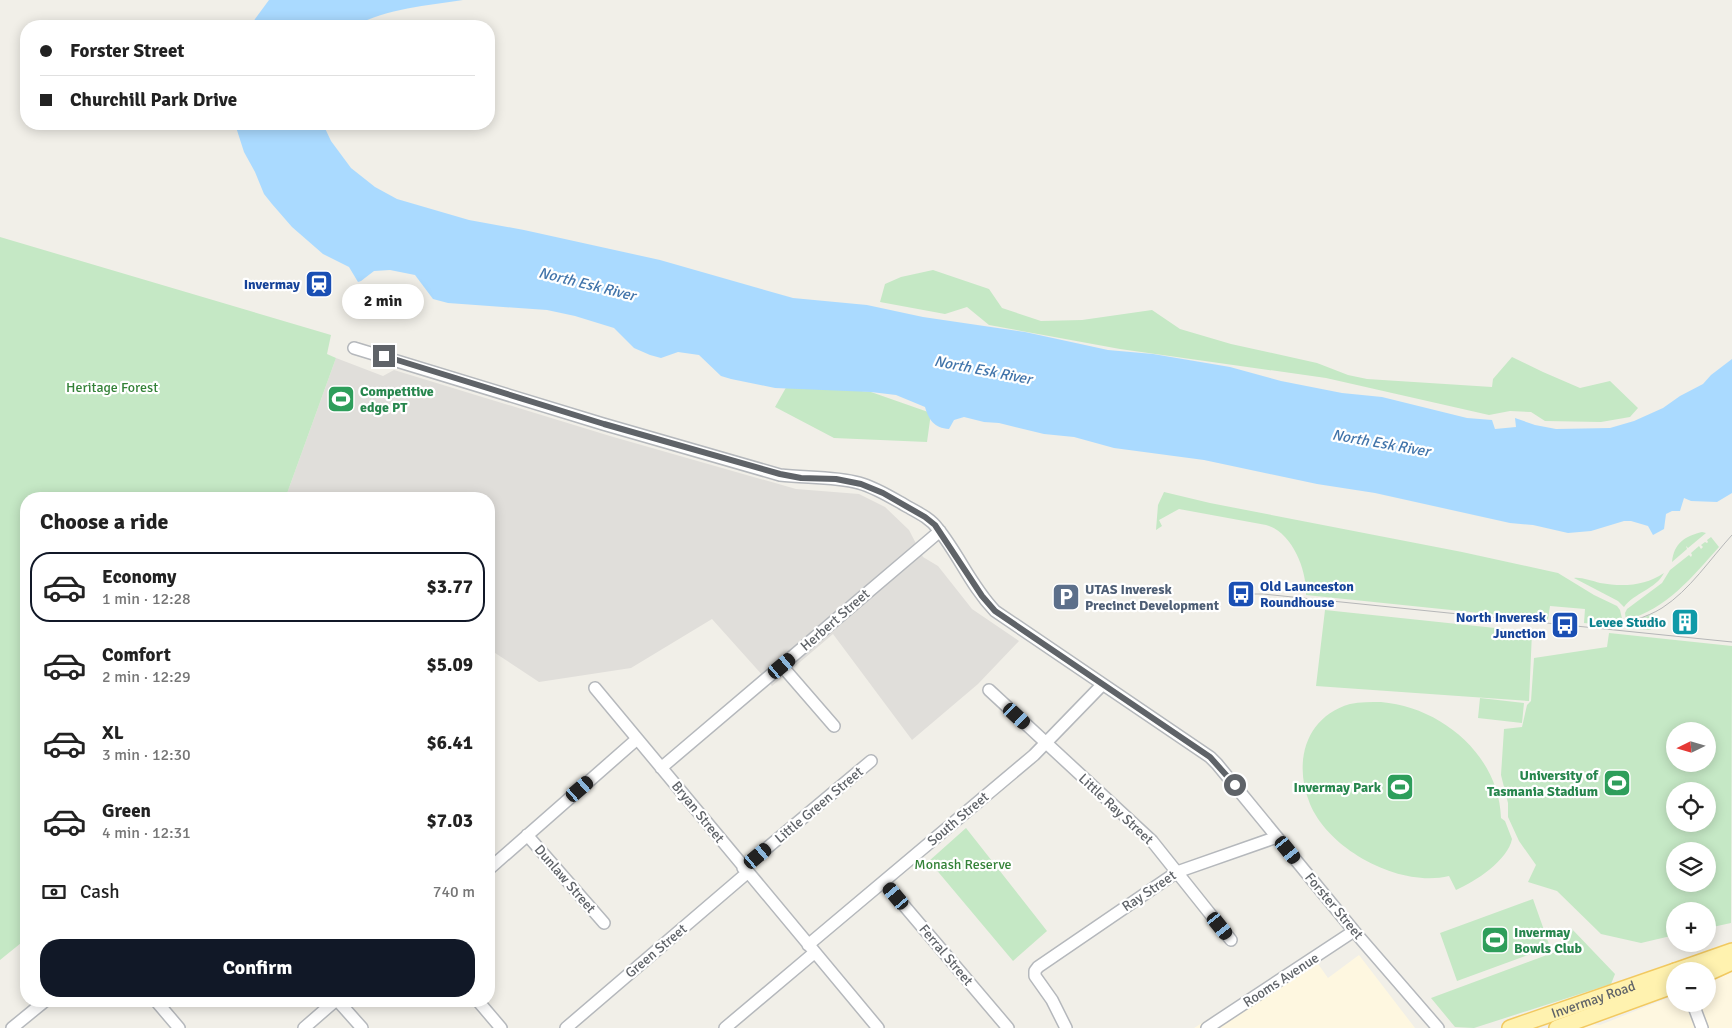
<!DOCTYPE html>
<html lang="en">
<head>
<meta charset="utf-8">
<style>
	body { margin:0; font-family:Signika,sans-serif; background:#f2f2f2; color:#222; height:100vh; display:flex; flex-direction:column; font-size:19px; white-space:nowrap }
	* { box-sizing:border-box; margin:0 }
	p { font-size:16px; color:#767676 }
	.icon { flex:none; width:28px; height:28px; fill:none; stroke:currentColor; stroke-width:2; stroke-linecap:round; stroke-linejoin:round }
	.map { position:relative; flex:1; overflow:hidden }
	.details { position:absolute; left:20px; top:492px; width:475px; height:515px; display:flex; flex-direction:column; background:#fff; border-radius:20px; box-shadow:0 2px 12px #0003 }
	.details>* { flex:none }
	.guide { position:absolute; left:20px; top:20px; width:475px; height:110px; border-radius:20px; box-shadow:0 2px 12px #0003; display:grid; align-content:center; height:110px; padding:0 20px; background:#fff }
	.needle { width:32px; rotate:265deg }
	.controls { position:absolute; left:1666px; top:722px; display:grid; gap:10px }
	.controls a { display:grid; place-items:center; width:50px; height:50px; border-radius:50%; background:#fff; box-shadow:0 2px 12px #0003; font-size:25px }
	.end { position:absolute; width:22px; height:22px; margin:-11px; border:6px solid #5f6368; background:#fff; box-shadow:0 0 0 2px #fff }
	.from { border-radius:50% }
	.bubble { position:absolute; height:35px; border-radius:18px; background:#fff; box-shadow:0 2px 12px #0003; font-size:16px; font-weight:700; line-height:35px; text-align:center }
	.car { position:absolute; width:15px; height:30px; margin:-15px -8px; border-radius:6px; box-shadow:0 0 4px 1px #0007; background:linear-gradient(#222 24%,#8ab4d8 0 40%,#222 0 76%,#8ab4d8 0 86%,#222 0) }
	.guide b { display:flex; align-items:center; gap:18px; height:48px; font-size:19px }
	.guide b+b { border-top:1px solid #e0e0e0 }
	.guide i { width:12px; height:12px; background:#222 }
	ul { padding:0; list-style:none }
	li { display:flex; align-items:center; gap:15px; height:70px; margin:0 10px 8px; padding:0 10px; border:2px solid transparent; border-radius:20px }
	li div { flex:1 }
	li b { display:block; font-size:19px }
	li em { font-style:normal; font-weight:700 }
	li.active { border-color:#111827 }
	li>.icon { width:45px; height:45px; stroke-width:1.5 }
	h2 { padding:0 20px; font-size:22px; line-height:60px }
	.pay { display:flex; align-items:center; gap:12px; height:55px; padding:0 20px; font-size:19px }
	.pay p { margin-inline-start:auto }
	.primary-button { display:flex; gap:10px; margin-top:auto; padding:10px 20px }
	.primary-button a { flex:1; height:58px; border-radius:20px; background:#111827; color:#fff; font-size:20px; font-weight:700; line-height:58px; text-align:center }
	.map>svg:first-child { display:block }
</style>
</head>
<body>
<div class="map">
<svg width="1732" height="1028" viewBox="0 0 1732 1028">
	<rect width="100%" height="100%" fill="#f1efe8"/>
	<path fill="#fef7e0" d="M1359,955L1415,1028H1194L1303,959L1316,961L1328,978Z
		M1732,972V1028H1579L1590,1024L1600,1025L1675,995V1004H1708V982Z"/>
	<path fill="#e0deda" d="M336,358L383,376L394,370L610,436L796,489L859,494L885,507L909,530L923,557L938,566L972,609L1019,641L978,684L912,740L833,634L772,686L712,619L631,668L539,682L489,649V499H285Z"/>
	<path fill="#c5e8c5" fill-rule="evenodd" d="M0,237L331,335L327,354L336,358L285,499H26V939L0,960Z
		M933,270L989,289L1002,308L1041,321L1082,320L1152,310L1180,329L1231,344L1317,363L1348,375L1367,379L1492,387L1493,379L1512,357L1543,372L1580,388L1610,381L1638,408L1630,417L1601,422L1545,421L1531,412L1510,411L1489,415L1326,378L1120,349L989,325L967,307L945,314L880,302L885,284L901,277Z
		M788,384L871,392L931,413L927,442L834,438L775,407Z
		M1164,492L1210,503L1462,552L1558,573L1594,595L1617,606L1620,610L1624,627L1584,623L1585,609L1550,606L1548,620L1306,595C1307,570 1292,532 1266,525L1179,509L1159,520L1162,526L1156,530L1158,505Z
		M1702,532L1706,533L1688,548L1686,546L1687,549L1672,562C1674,543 1685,536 1702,532Z
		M1711,537L1719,547C1692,577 1667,609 1626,620L1625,613L1627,609L1662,583L1670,570L1689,555L1691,557L1692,555L1691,553L1699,546L1701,549L1703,547L1701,545L1705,542L1707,543L1708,542L1707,540Z
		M1664,573C1656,589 1634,593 1624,607L1618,601L1574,578C1581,577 1592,581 1600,583C1623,587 1645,586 1664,573Z
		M1325,610L1532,632L1529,701L1316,686Z
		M1653,614L1651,630L1628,628L1627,623Z
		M1609,633L1732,646L1731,923L1708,928V911H1675V935L1641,943L1601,934L1557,891L1528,882L1536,865L1519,841L1508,817V803L1501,775L1504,729L1522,727L1527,705L1531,701L1534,658L1607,647ZM1675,731H1708V764H1675ZM1675,791H1708V824H1675ZM1708,851V884H1675V851Z
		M1480,698L1524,703L1522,723L1478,718Z
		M1381,702C1441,707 1499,755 1501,818L1505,821L1512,839C1508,860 1475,882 1456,890L1449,876C1400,888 1329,850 1310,804C1293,763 1305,717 1350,704C1360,702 1371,702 1381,702Z
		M966,828L1047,931L1013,961L929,861Z
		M1533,899L1550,947L1457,981L1440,933Z
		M1571,928L1615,974L1611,984L1474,1028L1455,1027L1431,998L1555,952Z"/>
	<path fill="#aadaff" d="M269,0H463C427,6 387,8 355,26H251L255,19Z
		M235,124H323L331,141L351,168L375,187L397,199L469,220L524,230L660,260L793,298L867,305L923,317L1025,332L1108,350L1153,354L1230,367L1281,381L1342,393L1382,397L1467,418L1492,420L1495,429L1516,427L1515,418L1535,425L1556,429L1610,428L1634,421L1663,408L1680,396L1703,384L1711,375L1732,359V493L1717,502L1691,501L1684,498L1680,511H1672L1666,514L1664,529L1653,535L1648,526L1631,521H1624L1591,531L1568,533L1533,525L1510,523L1375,493L1317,484L1204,460L1114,448L1074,437L1044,434L999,423L984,422L964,417L954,420L949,429C934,428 929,420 925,407L896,395L871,392L775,388L731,379L721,376L699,355L678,352L661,358L650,355L634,348L614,328L575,316L547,310L448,303L433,299L415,275L390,270L374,271L361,281L358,282L349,267L323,254L292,227L272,204L264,194L255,172L244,152Z"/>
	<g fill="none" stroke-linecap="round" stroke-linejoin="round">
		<g stroke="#b5b8bc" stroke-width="14">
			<path id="minor" d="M354,348L603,424L780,475C806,478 834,476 859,483C877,488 892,498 908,507C919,513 931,519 938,529C959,555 971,586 995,611L1210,757L1217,764L1354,931L1438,1028
				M782,666L834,726
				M595,688L878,1028
				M989,690L1152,841L1231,940
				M661,768L940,531
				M527,835L604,923
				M743,868L871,761
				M489,869L637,739
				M884,882L1008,1028
				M808,945L1034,755L1102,685
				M156,1001L179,1028
				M338,1001L362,1028
				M478,1001L501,1028
				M1693,1004L1702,1028
				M12,1028L45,1001
				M304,1028L335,1001
				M566,1028L747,873
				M725,1028L814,953
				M1066,1028L1052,1000L1035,976V971L1038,967L1177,872L1277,837
				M1207,1028L1354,931"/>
		</g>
		<g stroke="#f2c960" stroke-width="18">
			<g id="major">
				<path d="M1675,971L1732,951"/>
				<path d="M1708,973L1732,962"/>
				<path id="s1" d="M1510,1028L1675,971"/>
				<path d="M1557,1028L1675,985"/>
			</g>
		</g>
		<use href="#minor" stroke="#fff" stroke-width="11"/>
		<use href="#major" stroke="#fff2af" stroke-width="15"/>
		<path stroke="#b6b7b8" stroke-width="1" d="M1234,594H1263L1732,642
			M1607,626C1626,623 1646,618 1662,608C1690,590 1710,559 1732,535"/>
	</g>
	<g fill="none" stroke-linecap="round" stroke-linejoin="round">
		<path stroke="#5f6368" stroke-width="6" d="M384,356L604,424L780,474L801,478L836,479L861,484L883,493L925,517L935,525L982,596L995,611L1210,757L1235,785"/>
	</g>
	<defs>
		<g id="station-square" transform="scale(1.4375)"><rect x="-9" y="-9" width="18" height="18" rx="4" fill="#1a4fb4" stroke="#fff"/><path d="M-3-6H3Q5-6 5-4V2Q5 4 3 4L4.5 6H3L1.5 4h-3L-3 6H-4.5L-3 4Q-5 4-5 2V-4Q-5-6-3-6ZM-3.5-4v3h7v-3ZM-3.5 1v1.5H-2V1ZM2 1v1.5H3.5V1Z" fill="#fff"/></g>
		<g id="stadium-square" transform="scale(1.4375)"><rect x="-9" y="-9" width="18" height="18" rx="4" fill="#2e9e5b" stroke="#fff"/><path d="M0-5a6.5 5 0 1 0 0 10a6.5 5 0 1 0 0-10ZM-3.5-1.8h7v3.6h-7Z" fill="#fff"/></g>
		<g id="bus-square" transform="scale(1.4375)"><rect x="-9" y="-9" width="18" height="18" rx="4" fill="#1a4fb4" stroke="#fff"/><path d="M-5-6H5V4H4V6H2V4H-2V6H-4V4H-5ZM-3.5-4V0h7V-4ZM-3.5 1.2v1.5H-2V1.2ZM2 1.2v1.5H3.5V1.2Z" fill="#fff"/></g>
		<g id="parking-square" transform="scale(1.4375)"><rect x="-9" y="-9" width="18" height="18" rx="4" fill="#5c6f8a" stroke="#fff"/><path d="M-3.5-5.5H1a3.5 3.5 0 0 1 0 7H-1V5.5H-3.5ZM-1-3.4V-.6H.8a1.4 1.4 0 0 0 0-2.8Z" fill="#fff"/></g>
		<g id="building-square" transform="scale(1.4375)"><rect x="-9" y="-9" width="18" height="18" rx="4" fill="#0f9aa8" stroke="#fff"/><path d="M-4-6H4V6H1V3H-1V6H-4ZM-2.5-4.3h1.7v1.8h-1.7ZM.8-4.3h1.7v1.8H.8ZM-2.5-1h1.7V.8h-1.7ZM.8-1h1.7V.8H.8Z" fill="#fff"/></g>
	</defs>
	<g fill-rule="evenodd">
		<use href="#station-square" x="319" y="284"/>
		<use href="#stadium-square" x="341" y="399"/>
		<use href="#bus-square" x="1241" y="594"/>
		<use href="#parking-square" x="1066" y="597"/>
		<use href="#building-square" x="1685" y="622"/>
		<use href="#bus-square" x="1565" y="625"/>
		<use href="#stadium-square" x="1617" y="783"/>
		<use href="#stadium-square" x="1400" y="787"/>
		<use href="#stadium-square" x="1495" y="940"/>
	</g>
	<g text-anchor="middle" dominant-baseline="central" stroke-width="4.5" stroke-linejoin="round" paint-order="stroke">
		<g font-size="14" font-weight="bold" fill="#164399" stroke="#fff" text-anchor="end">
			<text x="300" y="284">Invermay</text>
			<text x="1260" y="586" text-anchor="start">Old Launceston<tspan x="1260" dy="16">Roundhouse</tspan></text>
			<text x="1546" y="617">North Inveresk<tspan x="1546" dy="16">Junction</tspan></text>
		</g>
		<g font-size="14" fill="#348238" stroke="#fff">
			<text x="112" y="387">Heritage Forest</text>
			<text x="963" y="864">Monash Reserve</text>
		</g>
		<g font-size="14" font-weight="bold" fill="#27864d" stroke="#fff" text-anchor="start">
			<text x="360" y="391">Competitive<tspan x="360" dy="16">edge PT</tspan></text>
			<text x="1598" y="775" text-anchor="end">University of<tspan x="1598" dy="16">Tasmania Stadium</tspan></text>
			<text x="1381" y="787" text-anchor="end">Invermay Park</text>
			<text x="1514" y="932">Invermay<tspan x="1514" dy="16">Bowls Club</tspan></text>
		</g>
		<g font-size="14" font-weight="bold" fill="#4e5e75" stroke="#fff" text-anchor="start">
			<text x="1085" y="589">UTAS Inveresk<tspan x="1085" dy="16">Precinct Development</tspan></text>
		</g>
		<g font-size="14" fill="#5f6368" stroke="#fff">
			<text transform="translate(835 620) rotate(-41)">Herbert Street</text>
			<text transform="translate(819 805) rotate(-40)">Little Green Street</text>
			<text transform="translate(1116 809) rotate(43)">Little Ray Street</text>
			<text transform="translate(698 812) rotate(51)">Bryan Street</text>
			<text transform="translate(958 819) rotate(-40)">South Street</text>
			<text transform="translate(565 879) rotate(49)">Dunlaw Street</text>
			<text transform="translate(1149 891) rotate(-34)">Ray Street</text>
			<text transform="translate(1334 906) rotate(50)">Forster Street</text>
			<text transform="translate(656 951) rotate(-40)">Green Street</text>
			<text transform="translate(946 955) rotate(50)">Ferral Street</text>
			<text transform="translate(1281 980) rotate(-33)">Rooms Avenue</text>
			<text stroke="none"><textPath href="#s1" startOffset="88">Invermay Road</textPath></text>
		</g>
		<g font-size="14" font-weight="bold" fill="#0d838f" stroke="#fff" text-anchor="end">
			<text x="1666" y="622">Levee Studio</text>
		</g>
		<g font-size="15" font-style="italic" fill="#4174aa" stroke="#fff">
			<text transform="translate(587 284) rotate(14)">North Esk River</text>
			<text transform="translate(983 370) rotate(11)">North Esk River</text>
			<text transform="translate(1381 443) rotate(10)">North Esk River</text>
		</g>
	</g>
</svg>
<div class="controls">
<a><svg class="needle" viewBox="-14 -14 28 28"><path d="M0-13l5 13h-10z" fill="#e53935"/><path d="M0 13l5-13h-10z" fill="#767676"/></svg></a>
<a><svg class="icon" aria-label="locate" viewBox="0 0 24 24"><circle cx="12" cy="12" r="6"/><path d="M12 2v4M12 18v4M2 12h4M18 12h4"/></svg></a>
<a><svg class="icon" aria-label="layers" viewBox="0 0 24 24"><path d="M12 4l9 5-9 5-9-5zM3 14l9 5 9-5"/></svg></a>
<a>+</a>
<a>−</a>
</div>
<i class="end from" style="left:1235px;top:785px"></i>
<i class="end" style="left:384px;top:356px"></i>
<div class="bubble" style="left:342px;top:284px;width:82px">2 min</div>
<i class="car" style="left:782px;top:666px;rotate:50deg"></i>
<i class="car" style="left:1017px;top:716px;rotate:133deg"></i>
<i class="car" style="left:580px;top:789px;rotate:49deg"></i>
<i class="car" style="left:1288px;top:850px;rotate:141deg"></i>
<i class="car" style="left:758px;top:856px;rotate:50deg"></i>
<i class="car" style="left:896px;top:896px;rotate:320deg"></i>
<i class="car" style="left:1220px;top:926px;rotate:141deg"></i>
<div class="guide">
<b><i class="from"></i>Forster Street</b>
<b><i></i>Churchill Park Drive</b>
</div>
<section class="details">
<h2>Choose a ride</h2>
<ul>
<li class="active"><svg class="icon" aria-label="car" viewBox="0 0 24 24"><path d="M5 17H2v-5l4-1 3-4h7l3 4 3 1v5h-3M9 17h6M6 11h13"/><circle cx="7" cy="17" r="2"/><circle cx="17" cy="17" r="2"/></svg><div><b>Economy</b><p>1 min · 12:28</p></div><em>$3.77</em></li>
<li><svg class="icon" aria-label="car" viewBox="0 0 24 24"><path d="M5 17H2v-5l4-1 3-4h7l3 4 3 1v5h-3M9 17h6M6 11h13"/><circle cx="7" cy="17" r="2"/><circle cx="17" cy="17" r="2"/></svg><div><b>Comfort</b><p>2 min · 12:29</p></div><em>$5.09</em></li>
<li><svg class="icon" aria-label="car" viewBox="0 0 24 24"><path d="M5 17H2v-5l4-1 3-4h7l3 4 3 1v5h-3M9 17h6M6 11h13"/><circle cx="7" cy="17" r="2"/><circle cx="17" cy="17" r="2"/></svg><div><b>XL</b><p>3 min · 12:30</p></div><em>$6.41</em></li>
<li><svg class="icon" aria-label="car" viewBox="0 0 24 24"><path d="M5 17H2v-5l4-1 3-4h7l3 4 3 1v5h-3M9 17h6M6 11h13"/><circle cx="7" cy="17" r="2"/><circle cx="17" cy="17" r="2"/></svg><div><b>Green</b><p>4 min · 12:31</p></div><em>$7.03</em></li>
</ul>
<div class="pay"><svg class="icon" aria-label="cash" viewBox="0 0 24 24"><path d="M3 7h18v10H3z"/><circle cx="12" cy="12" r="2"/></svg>Cash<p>740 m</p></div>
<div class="primary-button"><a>Confirm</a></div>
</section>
</div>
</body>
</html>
